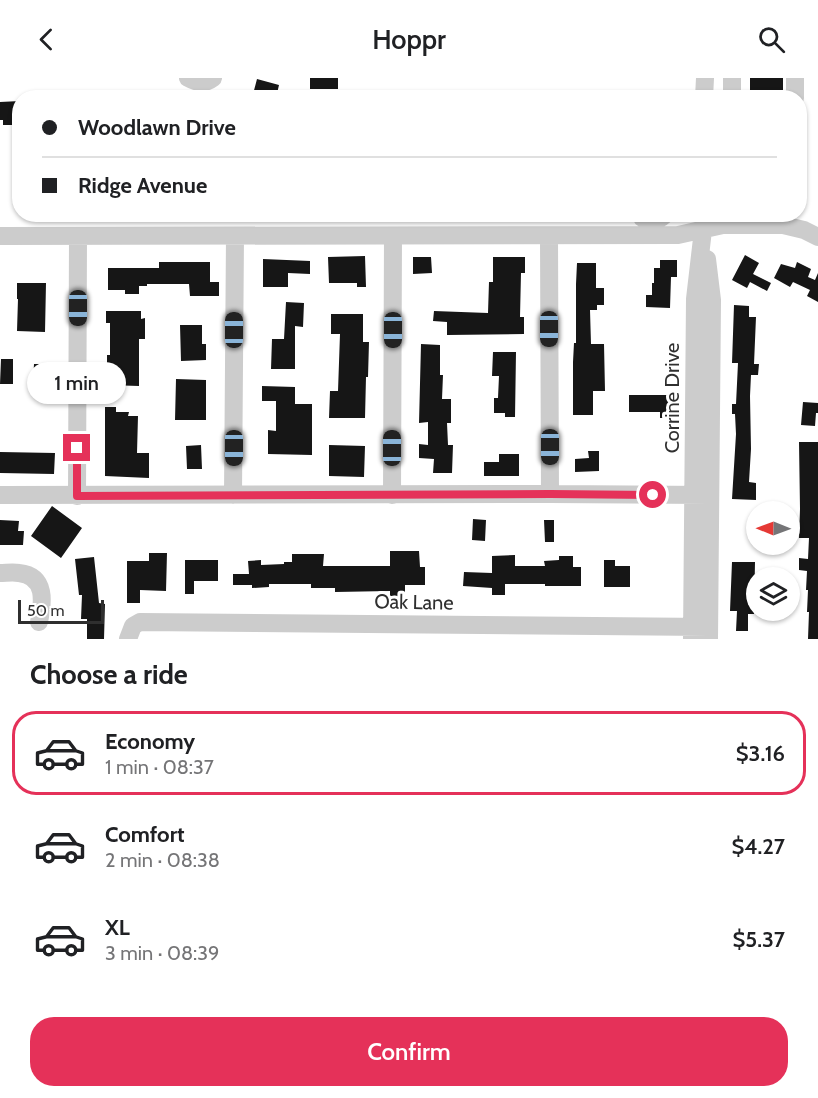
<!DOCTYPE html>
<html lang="en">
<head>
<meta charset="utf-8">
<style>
	body { margin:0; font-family:Cabin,sans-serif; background:#f2f2f2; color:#202124; height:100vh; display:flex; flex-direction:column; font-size:22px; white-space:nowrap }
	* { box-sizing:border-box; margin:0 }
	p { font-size:20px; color:#757577 }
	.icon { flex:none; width:33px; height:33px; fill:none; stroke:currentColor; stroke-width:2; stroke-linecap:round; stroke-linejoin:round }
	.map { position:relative; height:561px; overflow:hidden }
	.panel { display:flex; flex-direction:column; background:#fff; flex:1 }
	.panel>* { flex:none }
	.hud { position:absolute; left:12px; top:12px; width:795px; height:132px; border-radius:24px; box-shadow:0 2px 4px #0004; display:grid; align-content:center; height:132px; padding:0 30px; background:#fff }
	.needle { width:39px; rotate:271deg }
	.controls { position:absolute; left:746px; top:423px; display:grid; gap:12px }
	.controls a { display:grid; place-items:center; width:54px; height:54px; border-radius:50%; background:#fff; box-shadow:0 2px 4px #0004; font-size:30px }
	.scale { position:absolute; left:18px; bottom:15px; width:86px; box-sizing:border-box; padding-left:6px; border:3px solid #2f2f2f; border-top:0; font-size:16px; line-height:21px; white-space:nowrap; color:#2f2f2f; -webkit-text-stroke:4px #fff; paint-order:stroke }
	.end { position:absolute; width:27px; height:27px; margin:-14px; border:8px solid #e53159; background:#fff; box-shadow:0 0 0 3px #fff }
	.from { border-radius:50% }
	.bubble { position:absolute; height:42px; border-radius:21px; background:#fff; box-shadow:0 2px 4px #0004; font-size:20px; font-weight:600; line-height:42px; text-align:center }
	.car { position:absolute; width:18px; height:36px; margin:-18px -9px; border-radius:8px; box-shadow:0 0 4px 2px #0007; background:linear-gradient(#222 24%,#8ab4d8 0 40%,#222 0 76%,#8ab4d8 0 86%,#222 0) }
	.hud b { display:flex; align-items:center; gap:21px; height:57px; font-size:22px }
	.hud b+b { border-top:2px solid #e0e0e0 }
	.hud i { width:15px; height:15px; background:#202124 }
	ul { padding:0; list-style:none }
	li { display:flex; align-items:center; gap:18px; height:84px; margin:0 12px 9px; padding:0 18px; border:3px solid transparent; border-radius:24px }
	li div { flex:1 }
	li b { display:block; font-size:22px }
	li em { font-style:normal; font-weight:600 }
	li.active { border-color:#e53159 }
	li>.icon { width:54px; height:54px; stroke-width:1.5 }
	h2 { padding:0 30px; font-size:27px; line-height:72px }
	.cta { display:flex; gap:12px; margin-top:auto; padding:12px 30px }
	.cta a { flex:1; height:69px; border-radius:24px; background:#e53159; color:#fff; font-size:24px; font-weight:600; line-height:69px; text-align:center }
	header { display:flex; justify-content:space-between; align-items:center; height:78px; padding:0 30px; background:#fff; font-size:27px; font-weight:600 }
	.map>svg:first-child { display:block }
</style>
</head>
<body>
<header><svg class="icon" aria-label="back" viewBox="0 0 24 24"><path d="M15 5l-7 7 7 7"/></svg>Hoppr<svg class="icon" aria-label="search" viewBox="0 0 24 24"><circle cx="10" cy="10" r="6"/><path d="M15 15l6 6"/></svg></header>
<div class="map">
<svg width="818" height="561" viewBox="0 0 818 561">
	<rect width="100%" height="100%" fill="#fff"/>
	<path fill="#161616" d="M310,0H338V11H310Z
		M750,0H783V20H750Z
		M257,1L279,7L276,20H252Z
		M20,23V47H3V42H0V24Z
		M745,177L759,185L753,196L771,205L767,213L750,204L747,210L732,202Z
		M365,178L366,209H357V205H329L328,179Z
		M413,179H431L432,195L413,196Z
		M493,179H525V195H521L520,239H524V256L447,257V244L433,243L434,233L488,235L489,204H493Z
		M263,181L310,183V196L288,195V209H263Z
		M660,182H677V199H671L670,230L646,229V217H652V205H654V190H660Z
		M159,184H210V204H219V218H190L189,206H147V208H139V216H125V212H108V190H159Z
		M797,184L811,191L808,199L815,202L818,195V224L807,218L810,212L793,204L790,209L774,200L781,186L795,190Z
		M577,185H596V210H604V227H597V232H590L591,266H604L605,313H593V337H573V284L574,265H576V206Z
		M17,205H46L45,254L17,253L18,221H17Z
		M286,224L304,225L303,249L295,248V291H271L272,261H284Z
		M734,227L749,228V239H756L754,286H759L758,297H751L750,318L751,371L749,404L756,405V422L732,421L736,356L735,336H732V326H736L738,285H732Z
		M106,233H141V241L145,240V261H139V308L107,307V277H110V245H106Z
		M331,236H363V264H369L368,299H366L365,340H329L330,313H338L340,256H331Z
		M180,247H202V266H206V282L181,283Z
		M421,266L440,267V297H443L442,321H451V345H447L448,367H453L452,395H433L434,381L419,380V366L428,367V344L419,345Z
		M493,274H516L515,339H505V335H494V320H498L499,298H492Z
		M1,281H13V306H0Z
		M34,286H50V305L33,304Z
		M176,301L206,302V342H175Z
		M262,308L295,309V326H312V377L268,376V352L276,353V323H262Z
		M629,317H670V340H660V334H629Z
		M803,324L818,325V335H816L815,348L801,347Z
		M105,329H116V334H129L128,338H138L137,375H149V400L105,398Z
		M799,364H818V561H808L809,534H807L808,512H806L807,493L799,492V480L808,481L809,460H799L800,431Z
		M201,367L202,391H187L186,368Z
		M329,367L365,368L364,399L329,398Z
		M588,373H599V393L575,394V381L589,380Z
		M0,374L55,375L54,396L0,395Z
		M499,376H519V398H484V384H499Z
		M52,428L82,450L61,480L31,458Z
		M473,441L486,442L485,463L472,462Z
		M0,442L19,443L18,453H24L23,467H0Z
		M544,442H554V464H545Z
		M390,473H419L420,489H425V507H405V519L390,518V513L335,514V510H311V506H269V509L252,510V507H233V496H249L248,483L261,482V487L284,486V484H292V476H324L323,488H390Z
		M149,475H167L166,513L140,512V525H127V483H149Z
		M515,477V488H545L544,483L559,482V478H573V489H581V508H545V506H505V517H492V510L463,508L464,494L492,495V478Z
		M94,479L99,525L105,526L104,561H87V541H81L82,517H79L75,481Z
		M185,482H218V503H194V516H185Z
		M604,482H615V488H630V509H604Z
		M732,484H755L754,536H748V553H736L737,533H730Z"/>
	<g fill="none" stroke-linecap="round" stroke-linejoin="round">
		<path stroke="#ccc" stroke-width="18" d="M188,0C197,5 205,6 213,0
			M704,20L705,0
			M732,20V0
			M795,20V0
			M642,136V140H661L666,136
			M0,158L678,157L723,147H783L804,152L818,159
			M549,158L550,416
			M707,181L712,222L709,561
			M0,417L550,416L710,417
			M233,417L235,158
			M392,417L393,158
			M77,418L78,159
			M0,495C6,495 13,494 19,495C47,498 43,525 39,544
			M692,560L695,221L703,152L704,136
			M128,561L133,548L140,544L709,549"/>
	</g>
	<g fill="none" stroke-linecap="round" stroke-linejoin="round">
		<path stroke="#e53159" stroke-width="8" d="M77,370V418L550,416L653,417"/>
	</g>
	<g text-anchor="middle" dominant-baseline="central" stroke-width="6" stroke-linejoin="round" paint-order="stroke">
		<g font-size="20" fill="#2f2f2f" stroke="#fff">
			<text transform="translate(672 320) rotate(-90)">Corrine Drive</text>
			<text transform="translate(414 524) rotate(1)">Oak Lane</text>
		</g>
	</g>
</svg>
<div class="controls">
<a><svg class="needle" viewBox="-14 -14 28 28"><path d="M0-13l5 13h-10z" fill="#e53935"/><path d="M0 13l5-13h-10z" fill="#757577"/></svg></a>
<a><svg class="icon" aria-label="layers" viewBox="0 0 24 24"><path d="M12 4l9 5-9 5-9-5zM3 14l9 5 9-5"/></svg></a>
</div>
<div class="scale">50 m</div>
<i class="end from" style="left:653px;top:417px"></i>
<i class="end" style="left:77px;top:370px"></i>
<div class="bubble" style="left:27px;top:284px;width:99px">1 min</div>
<i class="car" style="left:78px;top:230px;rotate:180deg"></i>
<i class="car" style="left:549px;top:251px;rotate:180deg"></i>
<i class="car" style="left:234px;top:252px;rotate:0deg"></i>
<i class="car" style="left:393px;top:252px;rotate:180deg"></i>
<i class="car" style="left:550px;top:369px;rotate:180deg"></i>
<i class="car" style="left:234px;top:370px;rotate:180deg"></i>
<i class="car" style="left:392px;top:370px;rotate:0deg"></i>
<div class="hud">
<b><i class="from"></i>Woodlawn Drive</b>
<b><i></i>Ridge Avenue</b>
</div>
</div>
<section class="panel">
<h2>Choose a ride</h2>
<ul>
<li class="active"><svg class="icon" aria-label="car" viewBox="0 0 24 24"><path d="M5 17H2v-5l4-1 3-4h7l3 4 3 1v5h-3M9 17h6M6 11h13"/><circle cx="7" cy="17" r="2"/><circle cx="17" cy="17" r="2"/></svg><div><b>Economy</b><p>1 min · 08:37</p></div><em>$3.16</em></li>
<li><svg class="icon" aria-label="car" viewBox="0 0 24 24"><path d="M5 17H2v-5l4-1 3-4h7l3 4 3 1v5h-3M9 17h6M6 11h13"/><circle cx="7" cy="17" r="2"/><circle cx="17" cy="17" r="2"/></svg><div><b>Comfort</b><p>2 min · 08:38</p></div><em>$4.27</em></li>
<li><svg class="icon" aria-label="car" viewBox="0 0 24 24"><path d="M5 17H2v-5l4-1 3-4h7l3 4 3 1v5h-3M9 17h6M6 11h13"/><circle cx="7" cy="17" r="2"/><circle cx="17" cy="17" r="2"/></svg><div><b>XL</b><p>3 min · 08:39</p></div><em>$5.37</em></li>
</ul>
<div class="cta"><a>Confirm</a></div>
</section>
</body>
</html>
